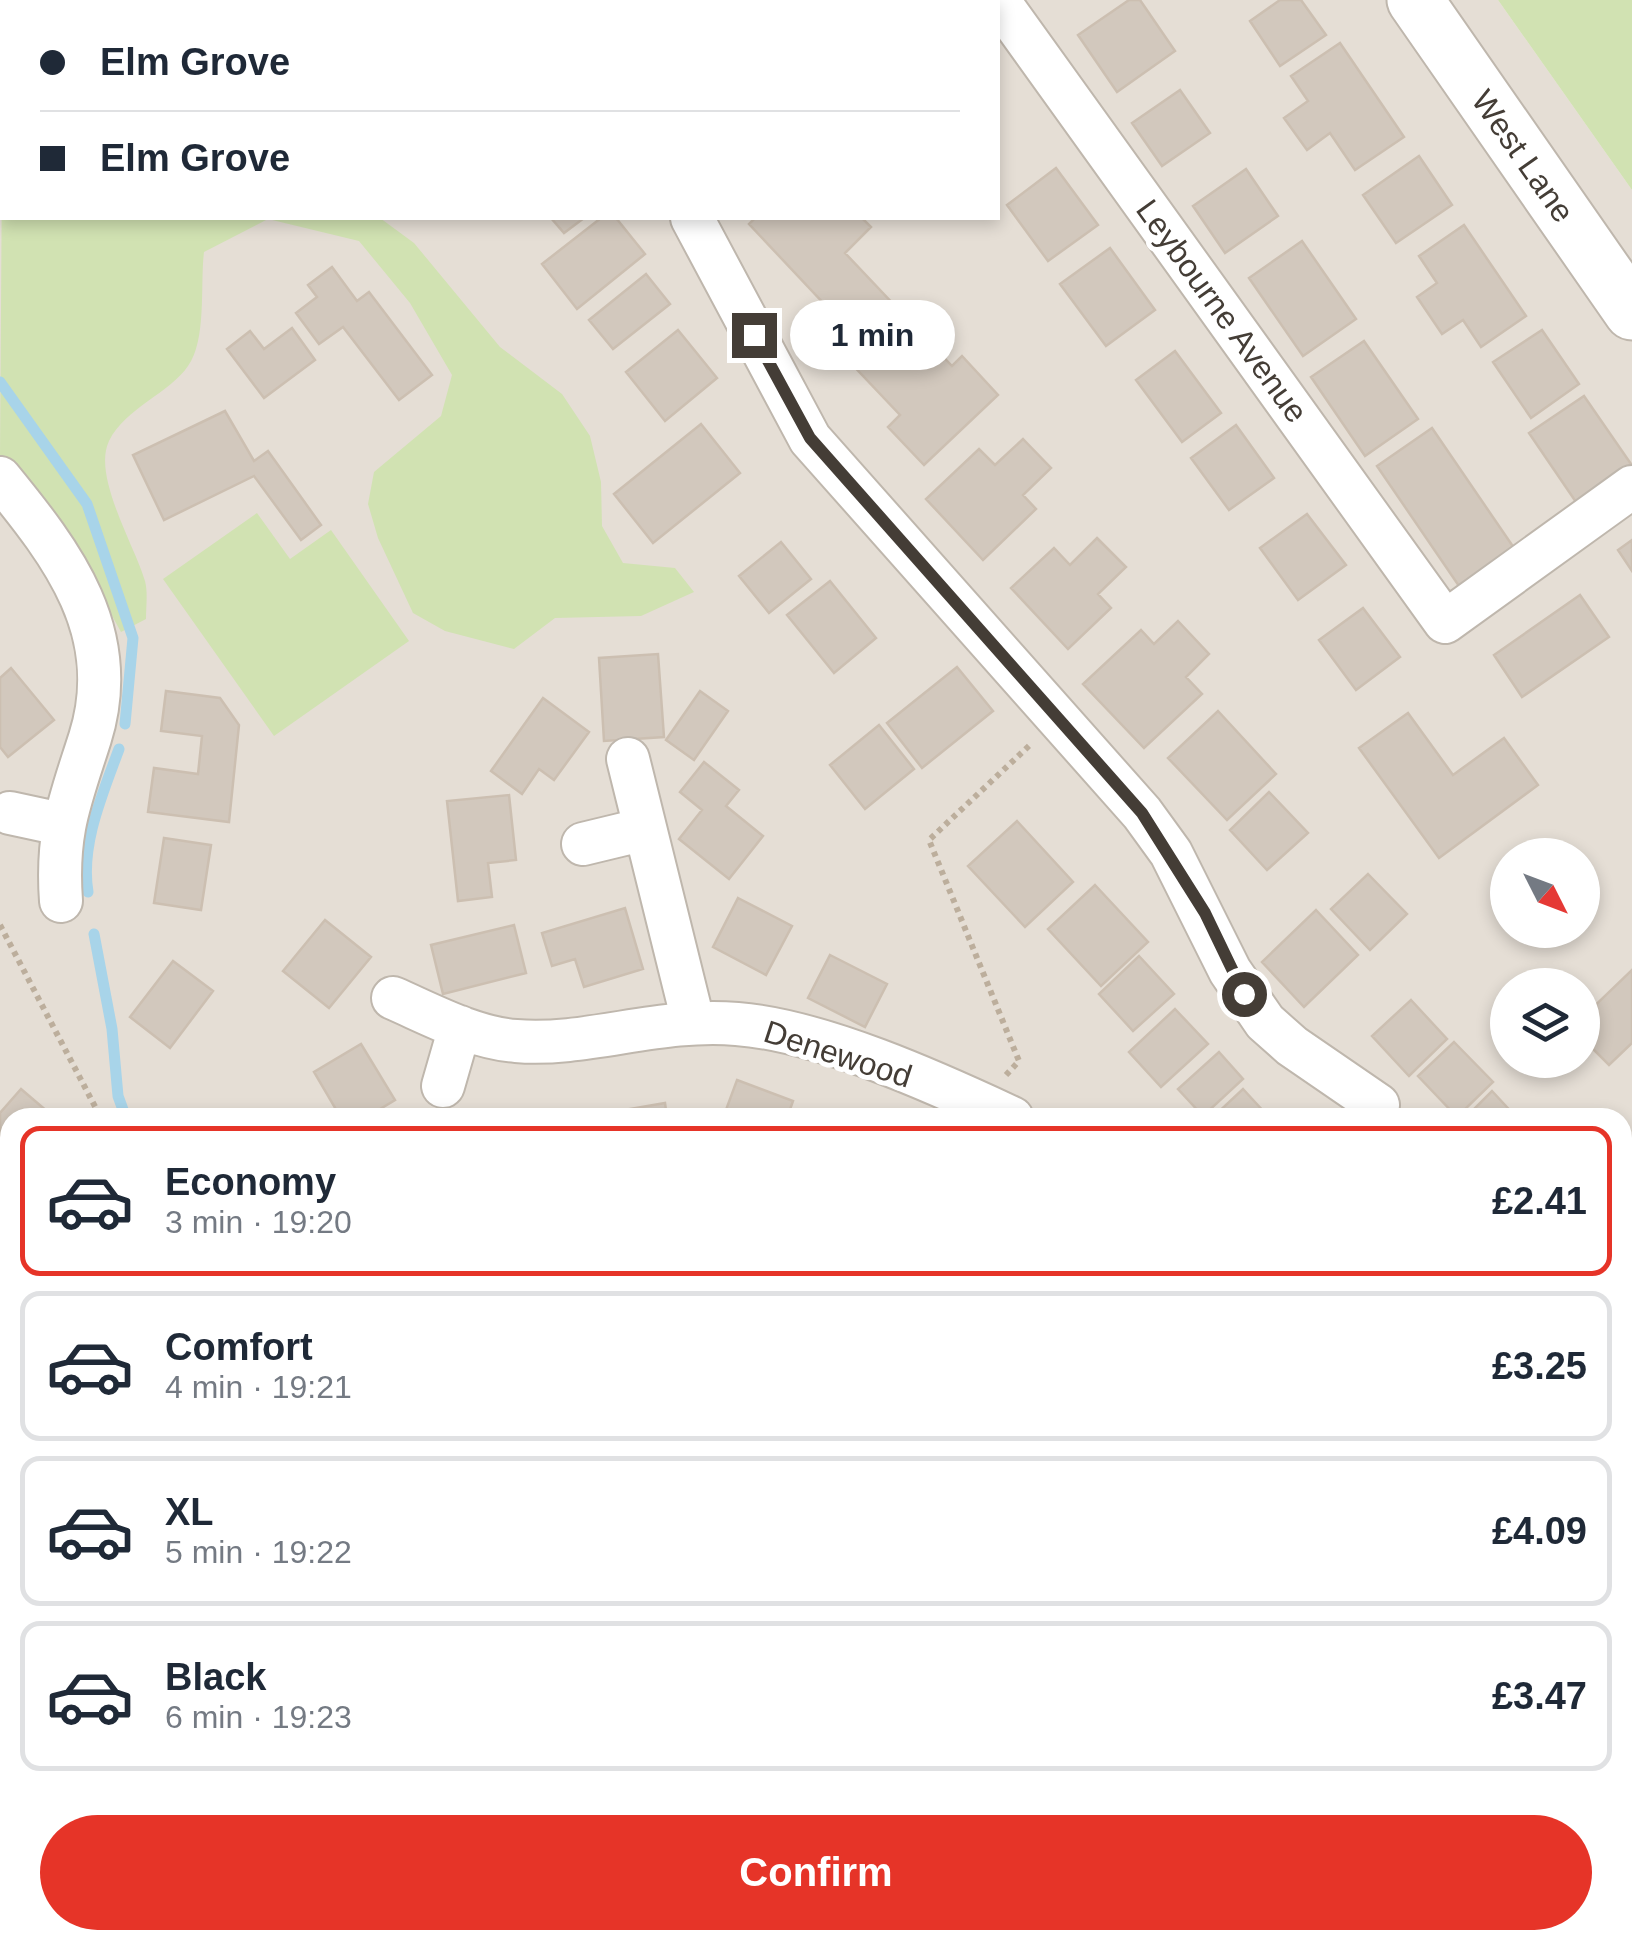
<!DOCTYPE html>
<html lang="en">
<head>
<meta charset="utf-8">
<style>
	body { margin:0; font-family:Arial,sans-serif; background:#f6f6f7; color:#1f2937; height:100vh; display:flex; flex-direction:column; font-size:38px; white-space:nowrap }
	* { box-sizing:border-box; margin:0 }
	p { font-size:32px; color:#747a83 }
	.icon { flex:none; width:55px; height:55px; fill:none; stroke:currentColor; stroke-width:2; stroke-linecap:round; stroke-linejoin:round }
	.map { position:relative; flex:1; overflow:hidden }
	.sheet { position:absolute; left:0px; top:1108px; width:1632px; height:842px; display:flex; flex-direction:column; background:#fff; border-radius:30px 30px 0 0; box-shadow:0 5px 15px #0003 }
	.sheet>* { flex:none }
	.top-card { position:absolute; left:0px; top:0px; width:1000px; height:220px; box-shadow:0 5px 15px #0003; display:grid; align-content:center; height:220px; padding:0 40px; background:#fff }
	.needle { width:65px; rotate:132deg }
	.controls { position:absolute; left:1490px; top:838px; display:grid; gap:20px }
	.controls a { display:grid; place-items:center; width:110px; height:110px; border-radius:50%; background:#fff; box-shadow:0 5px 15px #0003; font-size:50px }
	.end { position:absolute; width:45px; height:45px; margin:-22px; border:12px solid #443d36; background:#fff; box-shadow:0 0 0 5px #fff }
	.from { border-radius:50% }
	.bubble { position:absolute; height:70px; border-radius:35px; background:#fff; box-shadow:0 5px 15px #0003; font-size:32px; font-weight:700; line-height:70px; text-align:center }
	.top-card b { display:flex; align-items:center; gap:35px; height:95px; font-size:38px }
	.top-card b+b { border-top:2px solid #e0e1e3 }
	.top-card i { width:25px; height:25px; background:#1f2937 }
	ul { padding:18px 0 0; list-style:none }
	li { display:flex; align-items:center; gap:30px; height:150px; margin:0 20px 15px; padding:0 20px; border:5px solid #e0e1e3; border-radius:20px }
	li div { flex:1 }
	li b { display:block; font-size:38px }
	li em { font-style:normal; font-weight:700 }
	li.active { border-color:#e63428 }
	li>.icon { width:90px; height:90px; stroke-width:1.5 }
	.cta { display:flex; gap:20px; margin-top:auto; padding:20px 40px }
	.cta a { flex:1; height:115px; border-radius:60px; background:#e63428; color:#fff; font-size:40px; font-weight:700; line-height:115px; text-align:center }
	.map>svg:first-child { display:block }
</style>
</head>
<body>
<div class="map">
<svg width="1632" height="1948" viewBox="0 0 1632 1948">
	<rect width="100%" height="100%" fill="#f1ede6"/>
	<path fill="#e5ded5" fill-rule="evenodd" d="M0,0H1498L1632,190V1564L1622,1560V1118H10V1785L0,1795ZM2,2H998V218H2ZM1508,855H1582V930H1508ZM1508,985H1582V1060H1508Z"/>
	<path fill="#d1e2b2" d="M1498,0H1632V190Z
		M2,162V218H380L414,243L500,347L562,394L590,436L601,482L602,526L623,563L675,568L694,592L641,616L555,618L514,649L445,631L413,613L378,538L368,504L374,472L441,416L452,375L410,303L359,241L268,219L204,252C200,284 207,340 188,366C170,393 125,408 109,441C92,476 135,546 145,581C148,592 146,607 146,619L121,632L73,545L0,457Z
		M257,513L290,559L331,530L409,641L274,736L163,579Z
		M1623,1560L1632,1564V1948H0V1795L10,1785V1940H1622Z"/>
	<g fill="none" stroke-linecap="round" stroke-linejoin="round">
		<path stroke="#a8d4e9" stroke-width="11" d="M0,382L87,504L133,638L125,724
			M88,892C80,845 103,793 119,749
			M94,934L112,1029L118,1096L126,1118
			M0,1860L10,1847"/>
	</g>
	<path fill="#d2c8bd" stroke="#ccbfb1" stroke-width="2.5" d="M322,0H374L376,2H324Z
		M457,0H544L546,2H459Z
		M1129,0H1140L1175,51L1117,92L1078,35Z
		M1280,0H1301L1326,35L1280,66L1250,21Z
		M1340,43L1404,137L1355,170L1330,133L1307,150L1284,118L1308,101L1291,76Z
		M1180,90L1210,133L1162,166L1132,123Z
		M1419,156L1452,205L1396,243L1363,195Z
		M1056,168L1098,225L1048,261L1007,205Z
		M1246,169L1278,216L1225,253L1193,206Z
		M551,218H584L564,233Z
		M601,218H616L645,254L577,309L542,264Z
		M755,218H862L871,227L845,253L952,366L962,356L998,395L924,465L888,427L900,415L810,320L826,306L749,224Z
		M1464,225L1526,316L1481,347L1463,320L1442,334L1417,297L1437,283L1419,256Z
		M1302,241L1356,319L1303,356L1249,278Z
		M1110,248L1155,310L1106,346L1060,284Z
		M332,267L357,301L369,292L432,375L399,400L343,327L319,344L296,313L317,297L308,285Z
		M646,274L670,304L613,349L589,320Z
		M292,328L315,360L264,398L227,349L250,331L264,349Z
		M678,330L717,378L665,421L626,372Z
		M1542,330L1579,384L1531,418L1493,362Z
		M1364,341L1418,419L1365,456L1311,377Z
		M1175,351L1221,413L1182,442L1136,380Z
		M1584,396L1631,464L1576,502L1529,433Z
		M225,411L254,461L268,451L321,525L301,540L254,476L164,520L133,455Z
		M701,424L740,473L653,543L614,494Z
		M1236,425L1274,478L1229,510L1191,458Z
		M1432,428L1514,548L1459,586L1377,466Z
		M1023,439L1051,468L1023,495L1036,509L983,560L926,499L979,449L995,465Z
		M1307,514L1346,565L1298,600L1260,548Z
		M1097,538L1126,567L1098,594L1111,608L1068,649L1011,588L1054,548L1070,565Z
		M1632,540V571L1618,550Z
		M781,542L811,579L769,613L739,576Z
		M830,581L876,638L834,673L787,615Z
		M1580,595L1609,637L1522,697L1494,655Z
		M1363,608L1400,657L1356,690L1319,640Z
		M1178,621L1209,654L1186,677L1202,694L1144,748L1083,684L1141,630L1154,644Z
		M658,654L664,737L604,741L599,658Z
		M957,667L993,711L922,768L887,723Z
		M11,668L54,720L8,757L0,747V678Z
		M166,691L220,698L239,725L229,822L148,812L154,768L198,774L202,736L161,731Z
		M700,691L728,711L694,760L666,740Z
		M543,698L589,732L554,780L539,769L522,794L491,771Z
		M1218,711L1276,774L1227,820L1168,758Z
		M1408,713L1453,775L1504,738L1538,785L1439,858L1359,748Z
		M879,725L914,769L865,809L830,765Z
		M704,762L739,790L726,806L763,836L729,879L679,839L702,810L680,792Z
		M1269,792L1308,833L1267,870L1230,830Z
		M509,795L516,860L488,863L492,897L458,901L447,801Z
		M1017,821L1073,882L1025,927L968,866Z
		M164,838L211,845L201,910L154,903Z
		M1368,874L1407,914L1370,950L1331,909Z
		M1095,885L1148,942L1101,986L1048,929Z
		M738,898L792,926L766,975L713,947Z
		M625,908L643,969L584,987L575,959L552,966L542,933Z
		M1316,910L1358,955L1304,1007L1262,962Z
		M325,920L371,957L329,1008L283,971Z
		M514,925L526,973L443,994L431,945Z
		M830,955L887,984L865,1027L808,998Z
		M1139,956L1174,994L1133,1031L1099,994Z
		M173,961L213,991L170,1048L130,1017Z
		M1632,970V1043L1609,1065L1582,1038V1018Z
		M1411,1000L1447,1039L1409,1076L1372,1036Z
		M1175,1009L1208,1044L1161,1087L1129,1052Z
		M1454,1042L1493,1082L1457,1117L1418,1076Z
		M361,1044L395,1100L365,1118H341L314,1072Z
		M1219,1052L1243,1079L1203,1116L1178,1089Z
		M737,1080L793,1101L787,1118H723Z
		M21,1089L55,1118H10V1146L0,1138V1113Z
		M1243,1089L1265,1113L1260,1118H1212Z
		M1492,1091L1517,1118H1465Z
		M665,1103L667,1118H602L601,1114Z
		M591,1111L592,1118H553Z
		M0,1147L10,1155V1182L0,1194Z
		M10,1247V1283L0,1286V1251Z
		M1622,1268L1632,1278V1352L1622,1342Z
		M5,1530L10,1534V1598L0,1591V1538Z"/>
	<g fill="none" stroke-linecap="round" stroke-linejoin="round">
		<g stroke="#bfb7ad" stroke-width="46">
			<path id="minor" d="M606,0L607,2
				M718,0L723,2
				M998,0L1445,622L1632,487
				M845,2L848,0
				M692,218L810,439L1142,813L1171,853L1230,971L1265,1022L1292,1046L1378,1105
				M0,478C63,555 123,633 90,738C70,801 56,832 61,901
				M628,759L693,1021
				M10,813L61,824
				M583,844L645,829
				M393,998C432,1015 474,1038 516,1041C587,1047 660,1017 737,1024C820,1030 937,1083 1012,1118
				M443,1086L460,1027
				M0,1352L10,1369
				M1622,1536L1632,1540"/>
		</g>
		<g stroke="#bfb7ad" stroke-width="59">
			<path id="tertiary" d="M1415,0L1632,312"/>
		</g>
		<g stroke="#cdbb99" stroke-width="59">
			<path id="secondary" d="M140,2L143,0
				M0,112L2,110"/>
		</g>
		<path stroke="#bcae9c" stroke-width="6" stroke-dasharray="5 5" stroke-linecap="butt" d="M0,925L101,1118
			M1006,1075L1019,1061L929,840L1031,744
			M940,1940L946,1948
			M536,1948L546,1940
			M1018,1948L1023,1940"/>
		<use href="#minor" stroke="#fff" stroke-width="42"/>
		<use href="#tertiary" stroke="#fff" stroke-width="55"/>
		<use href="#secondary" stroke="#f9e9c8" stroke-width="55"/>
	</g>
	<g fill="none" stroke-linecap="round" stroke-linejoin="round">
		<path stroke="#443d36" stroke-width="12" d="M754,335L810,438L1142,813L1205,913L1244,994"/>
	</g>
	<g text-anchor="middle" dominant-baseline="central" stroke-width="10" stroke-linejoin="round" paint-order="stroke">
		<g font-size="32" fill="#443d36" stroke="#fff">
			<text transform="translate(1523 156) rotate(55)">West Lane</text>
			<text transform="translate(1222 311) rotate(54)">Leybourne Avenue</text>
			<text transform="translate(838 1054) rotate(18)">Denewood</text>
		</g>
	</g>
</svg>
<div class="controls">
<a><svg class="needle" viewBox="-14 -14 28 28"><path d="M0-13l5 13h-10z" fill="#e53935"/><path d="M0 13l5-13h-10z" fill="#747a83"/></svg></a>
<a><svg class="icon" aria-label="layers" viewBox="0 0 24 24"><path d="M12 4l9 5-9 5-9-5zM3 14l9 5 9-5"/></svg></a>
</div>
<i class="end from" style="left:1244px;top:994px"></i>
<i class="end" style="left:754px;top:335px"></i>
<div class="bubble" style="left:790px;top:300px;width:165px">1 min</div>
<div class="top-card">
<b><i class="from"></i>Elm Grove</b>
<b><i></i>Elm Grove</b>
</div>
<section class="sheet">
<ul>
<li class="active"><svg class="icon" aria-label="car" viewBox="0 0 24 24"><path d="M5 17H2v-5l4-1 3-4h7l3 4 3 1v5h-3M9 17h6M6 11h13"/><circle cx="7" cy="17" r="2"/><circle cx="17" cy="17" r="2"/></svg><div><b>Economy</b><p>3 min · 19:20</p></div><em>£2.41</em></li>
<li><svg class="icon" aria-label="car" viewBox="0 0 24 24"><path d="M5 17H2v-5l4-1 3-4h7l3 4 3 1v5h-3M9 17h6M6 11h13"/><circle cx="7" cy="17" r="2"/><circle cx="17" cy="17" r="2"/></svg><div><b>Comfort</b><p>4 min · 19:21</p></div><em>£3.25</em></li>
<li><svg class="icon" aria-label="car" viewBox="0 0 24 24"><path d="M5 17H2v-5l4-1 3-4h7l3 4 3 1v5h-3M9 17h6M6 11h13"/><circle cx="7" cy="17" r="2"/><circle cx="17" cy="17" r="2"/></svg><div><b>XL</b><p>5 min · 19:22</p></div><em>£4.09</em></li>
<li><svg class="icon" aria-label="car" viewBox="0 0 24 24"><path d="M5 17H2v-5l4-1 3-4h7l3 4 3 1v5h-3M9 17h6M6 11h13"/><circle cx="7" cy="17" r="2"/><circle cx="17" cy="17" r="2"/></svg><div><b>Black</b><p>6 min · 19:23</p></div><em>£3.47</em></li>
</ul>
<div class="cta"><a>Confirm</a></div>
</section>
</div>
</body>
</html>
